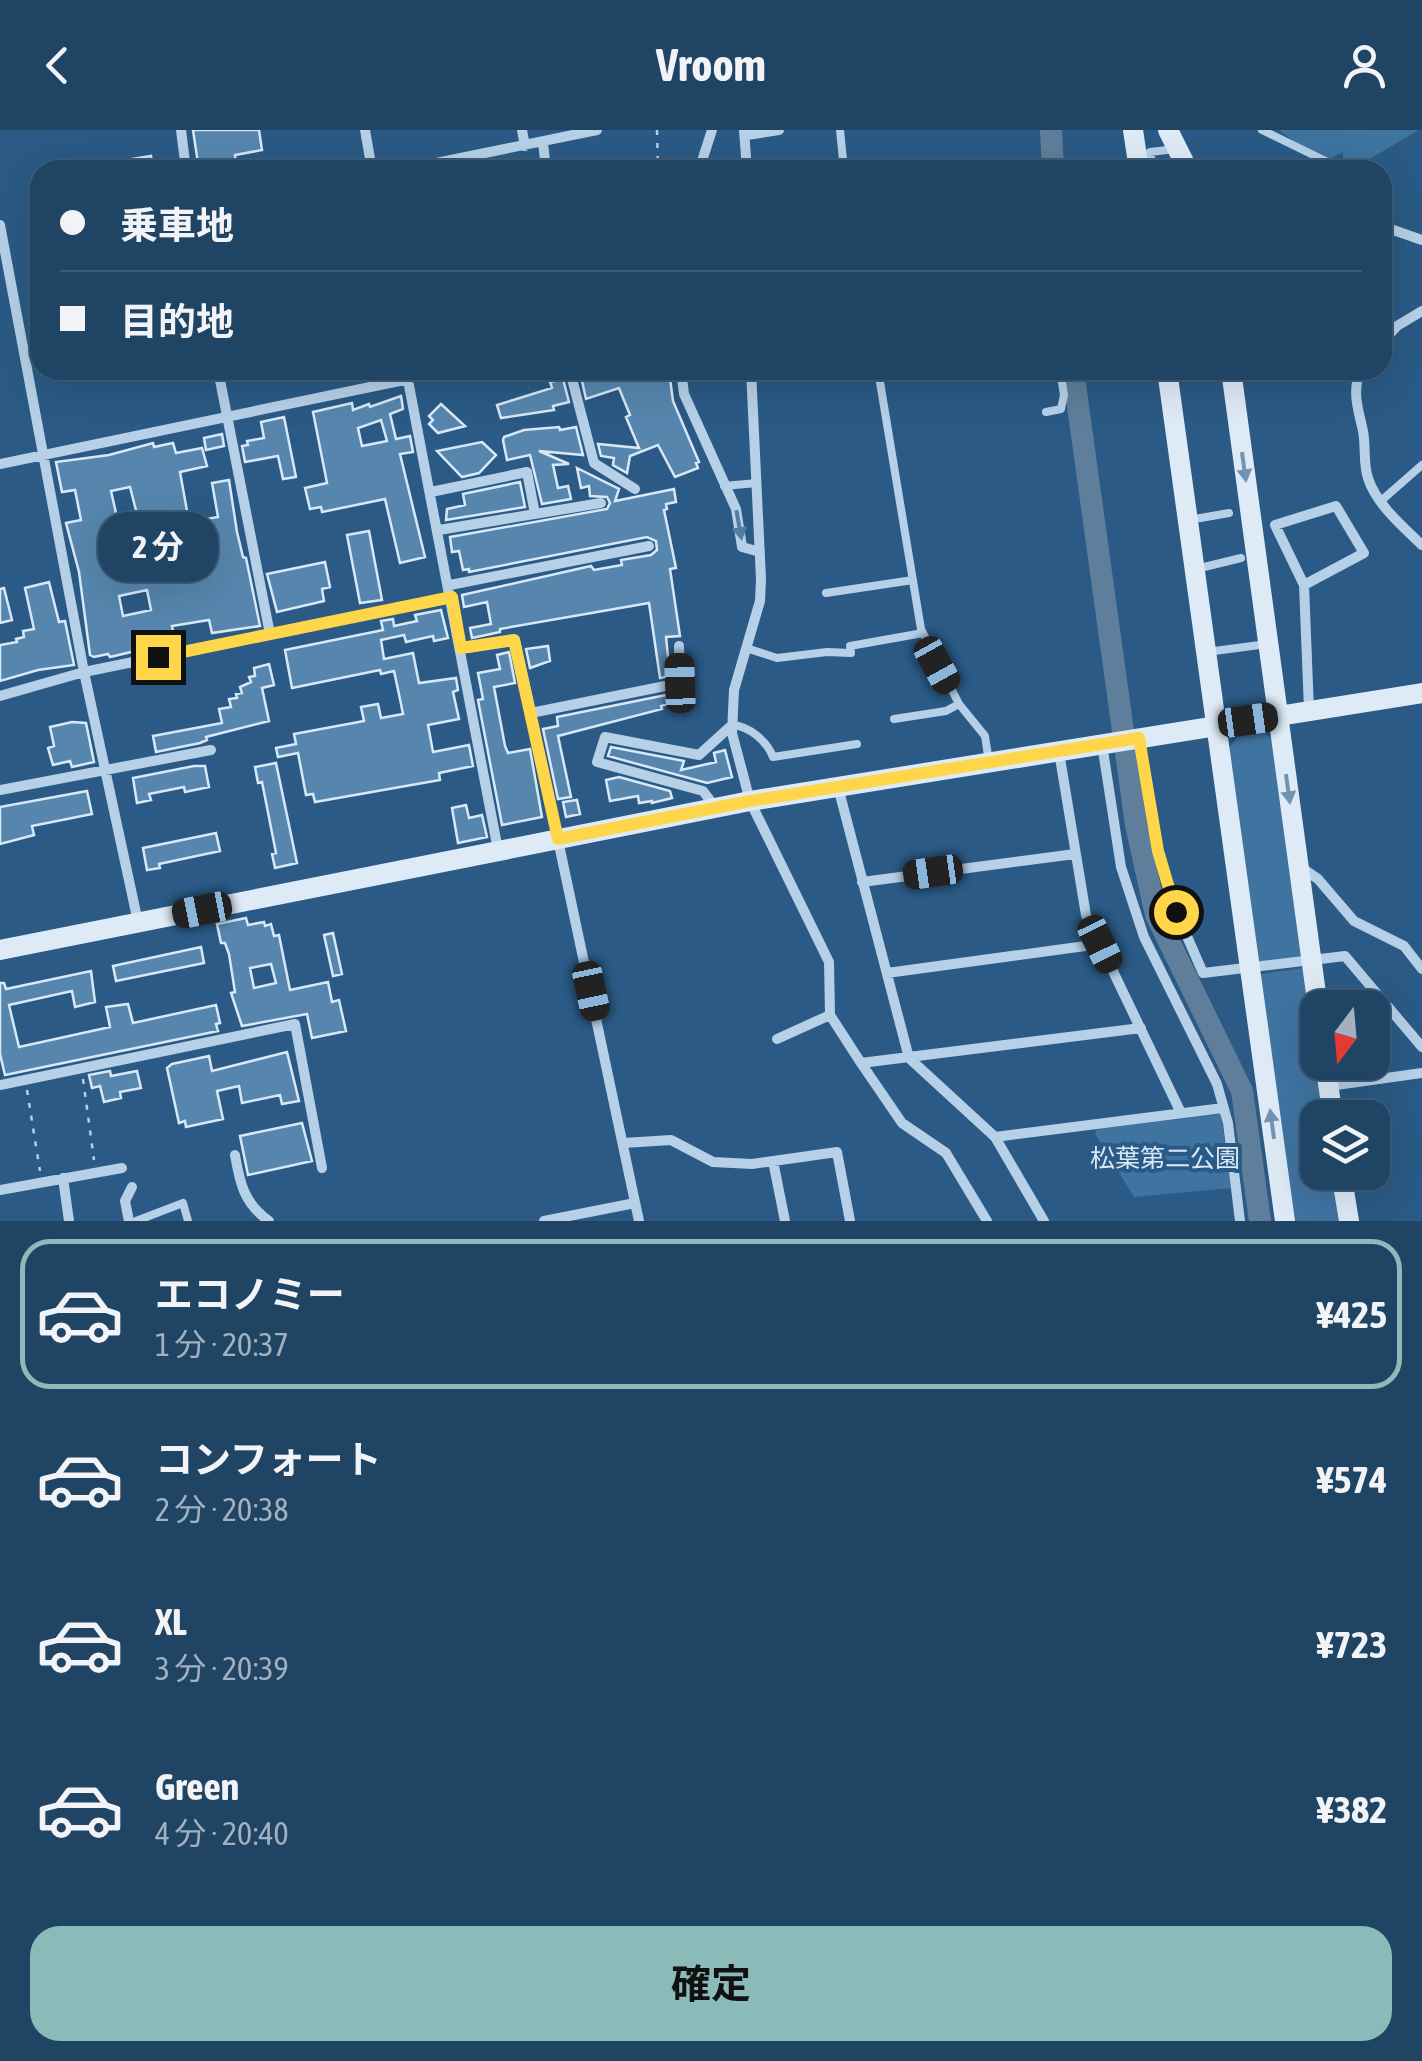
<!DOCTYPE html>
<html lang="ja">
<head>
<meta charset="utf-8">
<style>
	body { margin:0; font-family:"Asap Condensed","Noto Sans JP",sans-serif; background:#2d4e6d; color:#f1f3f6; height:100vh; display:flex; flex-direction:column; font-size:38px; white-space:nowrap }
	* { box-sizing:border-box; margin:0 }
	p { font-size:32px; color:#a2b0bf }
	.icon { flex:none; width:55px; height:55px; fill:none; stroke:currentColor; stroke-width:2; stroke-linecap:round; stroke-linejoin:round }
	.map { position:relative; height:1091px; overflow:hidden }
	.details { display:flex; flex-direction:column; background:#204464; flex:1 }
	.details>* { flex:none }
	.hud { position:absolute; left:30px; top:30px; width:1362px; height:220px; border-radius:30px; box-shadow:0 10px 40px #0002,0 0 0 2px #3d5c78; display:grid; align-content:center; height:220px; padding:0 30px; background:#204464 }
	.needle { width:65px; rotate:196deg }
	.buttons { position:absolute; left:1300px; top:860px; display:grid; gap:20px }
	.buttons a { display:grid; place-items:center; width:90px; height:90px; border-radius:20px; background:#204464; box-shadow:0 10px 40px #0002,0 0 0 2px #3d5c78; font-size:50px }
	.end { position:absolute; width:45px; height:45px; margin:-22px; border:12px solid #ffd54a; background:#111; box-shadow:0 0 0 5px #111 }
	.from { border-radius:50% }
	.bubble { position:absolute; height:70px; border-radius:30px; background:#204464; box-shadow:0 10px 40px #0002,0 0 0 2px #3d5c78; font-size:32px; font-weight:700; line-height:70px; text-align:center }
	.car { position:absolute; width:30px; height:60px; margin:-30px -15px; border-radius:12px; box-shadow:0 0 8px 2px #0007; background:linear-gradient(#222 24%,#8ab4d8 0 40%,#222 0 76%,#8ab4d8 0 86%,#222 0) }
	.hud b { display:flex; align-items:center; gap:35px; height:95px; font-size:38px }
	.hud b+b { border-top:2px solid #3d5c78 }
	.hud i { width:25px; height:25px; background:#f1f3f6 }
	ul { padding:18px 0 0; list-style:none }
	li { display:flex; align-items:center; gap:30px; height:150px; margin:0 20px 15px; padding:0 10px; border:5px solid transparent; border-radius:30px }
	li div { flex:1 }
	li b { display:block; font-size:38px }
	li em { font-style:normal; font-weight:700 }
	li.selected { border-color:#8bbbb9 }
	li>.icon { width:90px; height:90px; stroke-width:1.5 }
	.button { display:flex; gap:20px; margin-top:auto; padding:20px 30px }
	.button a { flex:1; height:115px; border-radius:30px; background:#8bbbb9; color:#111; font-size:40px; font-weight:700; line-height:115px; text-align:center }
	header { display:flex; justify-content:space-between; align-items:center; height:130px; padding:0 30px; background:#204464; font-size:45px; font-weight:700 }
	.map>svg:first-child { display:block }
</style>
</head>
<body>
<header><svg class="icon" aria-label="back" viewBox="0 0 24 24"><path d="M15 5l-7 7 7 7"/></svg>Vroom<svg class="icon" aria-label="person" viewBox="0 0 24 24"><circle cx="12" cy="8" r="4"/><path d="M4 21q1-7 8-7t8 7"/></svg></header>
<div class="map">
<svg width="1422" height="1091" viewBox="0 0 1422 1091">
	<rect width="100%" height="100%" fill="#2a5a85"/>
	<path fill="#3f74a1" d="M1279,0H1419L1363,33H1343V22L1322,33Z
		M1265,603L1277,612L1302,826L1260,832L1255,828L1228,619L1237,607Z
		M1303,838L1308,841L1318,932L1329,987L1318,988V1042L1336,1043L1343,1091H1290L1258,848L1261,844Z
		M1221,984L1231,1058L1134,1067L1095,1004L1097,999Z"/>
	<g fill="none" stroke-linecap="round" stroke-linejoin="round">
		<path stroke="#5e7e9b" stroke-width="22" d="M1051,0L1053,40
			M1073,240L1136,695L1156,785L1242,961L1260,1091"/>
	</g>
	<path fill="#5686ae" stroke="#d8e8f6" stroke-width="2.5" fill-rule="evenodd" d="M193,0H259L262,20L235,25L237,40H199Z
		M151,26L153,40H102L101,34Z
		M625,240L669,241L673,271L699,332L696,333L698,338L675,347L658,315L630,326L627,343L613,335L614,328L601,326L598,314L639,318L626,287L630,285L619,258L586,269L582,251Z
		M563,249L569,272L553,276L554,280L501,288L497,275L552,258L550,252Z
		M401,266L403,279L390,284L396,309L410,306L413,322L400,324L425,427L400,433L385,369L322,382L321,377L310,379L305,358L327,353L313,282L352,273L353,280L369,274L370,277ZM381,290L387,311L362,316L358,298Z
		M441,274L465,296L438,303L429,294L433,290L429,286Z
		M284,287L296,347L283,349L278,326L245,332L242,316L248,315L247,311L264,308L261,292Z
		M559,297L560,300L576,297L583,325L539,321L569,334L553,335L558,358L568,356L571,369L542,374L530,325L507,330L503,310L504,307L524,300Z
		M222,304L224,316L206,320L204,308Z
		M482,312L496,325L479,343L462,347L437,321Z
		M153,313L154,317L173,313L176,323L202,318L207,336L180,342L189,392L218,387L212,353L229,350L237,402L243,427L246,428L260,496L212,503L209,490L172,496L174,506L168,507L169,513L110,527L108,524L94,527L90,525L79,442L66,393L81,390L75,360L62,362L56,332L109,325ZM130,357L138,388L118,392L111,361ZM142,419L145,445L124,449L118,424ZM147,460L151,480L123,486L119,466Z
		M577,338L619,359L615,371L674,359L676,372L666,374L667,379L664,380L676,438L670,439L680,506L666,507L670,546L660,548L649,473L500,499V502L472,508L470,498L491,494L487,472L464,477L462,465L591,436L594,440L622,435L621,430L651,425L657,420L656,411L647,407L469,442V439L463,440L459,421L452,422L450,407L607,379L610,373L607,367L590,366L589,356L581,358Z
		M520,352L525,377L446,390L447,379L465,375L463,364Z
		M369,401L382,470L360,473L347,405Z
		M325,432L330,457L322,459L324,471L277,482L267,444Z
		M49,452L59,492L65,491L74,535L38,540L0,551V515L17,512L16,509L24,507L23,501L34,499L25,458Z
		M4,458L12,490L0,493V459Z
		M441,480L448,508L434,511L433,506L406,512L404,505L381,510L384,529L413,523L419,553L456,548L458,560L453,562L459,589L428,595L433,622L469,615L473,636L439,643L440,650L315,672L313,664L306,665L298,623L278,627L276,618L296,614L294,604L364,591L361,577L378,574L381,588L403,584L400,569L394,541L381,544L380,540L292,558L285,520L383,500L381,491L393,489L394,496L417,491L415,485Z
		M548,516L550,531L530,538L526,519Z
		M509,522L515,553L494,557L505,616L508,623L530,619L542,687L502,695L478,570L483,569L478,543L500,539L497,525Z
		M269,534L274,555L262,558L269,591L206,607L207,610L200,613L156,622L153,606L222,593L219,579L231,577L229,569L237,568L236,564L242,563L240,557L251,552L249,547L255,546L254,538Z
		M666,565L668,574L661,576L662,579L558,606L571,667L558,669L543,599L558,596L557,587Z
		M72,592L86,593L94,632L72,637L70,631L53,635L48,618L54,616L50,597Z
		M611,617L684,631L681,640L716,632L714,623L725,620L732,647L707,653L608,626Z
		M276,633L297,733L275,738L272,724L276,723L262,652L258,653L255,637Z
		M194,636H205L209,657L185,662L184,657L149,664L151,670L137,673L133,648Z
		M619,647L670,661L672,668L652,673V671L639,673L638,666L610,671L606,650Z
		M87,661L92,684L32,696L34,705L0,714V677Z
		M577,670L580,684L566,687L563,672Z
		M466,675L469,688L482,685L487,707L458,713L452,678Z
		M216,703L220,721L159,734L160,738L147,740L143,718Z
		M246,788L248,795L264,792L265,796L271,794L274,806L279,805L290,860L328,852L332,872L339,870L346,901L312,908L307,884L242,896L231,863L235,862L229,824L225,813H221L217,794ZM271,834L276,853L254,858L250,838Z
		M333,803L342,844L333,846L324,805Z
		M201,817L204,833L116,851L113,836Z
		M91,841L95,872L75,877L72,861L9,875L19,917L110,897L106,877L128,874L133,893L216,875L220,893L216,894L218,901L5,945L0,924V853H4L6,859Z
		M287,922L299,971L282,974L280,965L242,973L239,956L217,961L223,989L186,997L185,991L179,993L167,938L172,934L209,926L212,941Z
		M110,941L111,946L137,941L141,958L120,962L121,968L104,972L100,956L92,958L89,945Z
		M302,993L312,1031L248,1045L240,1006Z"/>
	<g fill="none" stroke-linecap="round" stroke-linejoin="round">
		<path stroke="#b5d0e7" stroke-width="2.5" stroke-dasharray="5 8" stroke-linecap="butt" d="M657,0L658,40
			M83,949L94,1030
			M27,960L40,1041"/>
		<path stroke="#b5d0e7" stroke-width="8" d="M840,0L844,40
			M1262,0L1344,40
			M1142,35L1152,33L1150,22L1167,20
			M957,40H958
			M1251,40L1258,36L1260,40
			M878,240L921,499L959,574L985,606L989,632
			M1046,282L1061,279L1064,265L1060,240
			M724,356L757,353
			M1382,370L1422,335
			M1189,390L1229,383
			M1196,439L1241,428
			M826,463L913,450
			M746,518L777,528L827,522L851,523L850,516L923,503
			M1207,522L1267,514
			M894,589L946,581L959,574
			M732,595C749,596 767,611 773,627L857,614
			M136,1091L183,1073L188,1091"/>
		<path stroke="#b5d0e7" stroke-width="10" d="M181,0L186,40
			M365,0L372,40
			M522,0L525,16
			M744,0L747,40
			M747,5L779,0
			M543,12L546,40
			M402,40L597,0
			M693,40L702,31L712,0
			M0,95L84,542L138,792
			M1382,96L1422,110
			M1382,212L1397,196L1422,181
			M218,240L270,504
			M406,240L498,720
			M585,240L571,245L594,333L635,359
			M681,240L684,264L736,379L742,417L760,422
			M751,240L761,449L760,471L734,560L732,603L750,671L829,832L830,885L777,909
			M1360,240C1352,264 1358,278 1363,301C1366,316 1363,334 1368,348C1376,374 1403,397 1422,415
			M0,334L409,249L425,240
			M431,362L527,342L535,384
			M439,400L601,373
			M450,455L649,416
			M1304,455L1275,395L1336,376L1364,423L1304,455L1309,580
			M461,519L515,510L531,583
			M0,566L84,542L452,467
			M1139,607L1158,721L1176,781L1203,843L1345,826L1422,917
			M1102,614L1121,737L1144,807L1217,954L1228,993L1240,1091
			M1059,622L1086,785L1181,983
			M838,657L909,928L995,1007L1044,1091
			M0,660L211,620
			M715,677L703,661L597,632L605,607L699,625L732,595
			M1299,736L1318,749L1354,791L1404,816L1422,839
			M862,752L1075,724
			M887,843L1100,814
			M830,885L861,933L1141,898
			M861,933L902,993L946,1023L987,1091
			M0,955L295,894L322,1038
			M1329,956L1422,943
			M995,1007L1223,978
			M623,1013L671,1010L713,1032L752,1034L837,1022L850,1091
			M235,1025C240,1054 244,1073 269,1091
			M773,1031L785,1091
			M63,1048L69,1091
			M0,1060L122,1038
			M129,1091L125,1071L132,1057
			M544,1091L635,1073
			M639,1091L531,583L680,553L679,516"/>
		<path stroke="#deebf7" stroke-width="20" d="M1133,0L1139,40
			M1168,0L1188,40
			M1167,240L1285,1091
			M1231,240L1318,878
			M0,820L750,671L1422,563
			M1325,932L1333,988
			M1341,1042L1349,1091"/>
	</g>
	<defs><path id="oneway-solid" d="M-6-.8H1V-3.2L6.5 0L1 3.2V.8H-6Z" transform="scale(2.5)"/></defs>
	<g fill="#7294b3">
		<use href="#oneway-solid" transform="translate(1244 337) rotate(82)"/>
		<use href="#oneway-solid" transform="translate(1288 659) rotate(82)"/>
		<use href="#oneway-solid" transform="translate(1272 994) rotate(-98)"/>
	</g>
	<use fill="#547da2" href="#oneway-solid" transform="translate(739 395) rotate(80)"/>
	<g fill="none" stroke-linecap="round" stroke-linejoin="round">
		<path stroke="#ffd54a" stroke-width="12" d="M158,527L452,467L461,518L514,510L558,709L750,671L1139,608L1158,721L1176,782"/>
	</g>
	<g text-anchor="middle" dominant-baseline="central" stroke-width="8" stroke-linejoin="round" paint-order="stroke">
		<g font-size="25" fill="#d8e8f6" stroke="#2a5a85">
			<text x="1165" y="1028">松葉第二公園</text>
		</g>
	</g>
</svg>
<div class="buttons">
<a><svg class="needle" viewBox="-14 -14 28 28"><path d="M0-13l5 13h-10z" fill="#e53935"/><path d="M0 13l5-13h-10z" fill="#a2b0bf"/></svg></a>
<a><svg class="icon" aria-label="layers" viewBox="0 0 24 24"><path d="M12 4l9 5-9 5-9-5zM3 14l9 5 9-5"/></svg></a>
</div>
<i class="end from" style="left:1176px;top:782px"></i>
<i class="end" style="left:158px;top:527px"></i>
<div class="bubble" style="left:98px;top:382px;width:120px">2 分</div>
<i class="car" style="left:937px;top:535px;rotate:151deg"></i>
<i class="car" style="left:680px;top:553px;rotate:358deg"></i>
<i class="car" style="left:1248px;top:590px;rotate:82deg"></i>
<i class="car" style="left:933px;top:742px;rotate:262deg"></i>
<i class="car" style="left:202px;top:780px;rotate:259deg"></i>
<i class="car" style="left:1100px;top:814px;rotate:154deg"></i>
<i class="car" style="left:591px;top:861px;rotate:168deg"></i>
<div class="hud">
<b><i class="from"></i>乗車地</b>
<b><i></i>目的地</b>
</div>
</div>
<section class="details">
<ul>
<li class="selected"><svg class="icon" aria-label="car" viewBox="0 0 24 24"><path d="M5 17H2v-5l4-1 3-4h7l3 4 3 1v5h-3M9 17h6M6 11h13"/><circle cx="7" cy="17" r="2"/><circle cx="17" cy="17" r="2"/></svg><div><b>エコノミー</b><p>1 分 · 20:37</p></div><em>¥425</em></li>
<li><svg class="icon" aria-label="car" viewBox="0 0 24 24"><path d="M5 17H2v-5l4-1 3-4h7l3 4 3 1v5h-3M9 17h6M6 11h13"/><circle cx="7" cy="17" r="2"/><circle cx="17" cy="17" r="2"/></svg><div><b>コンフォート</b><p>2 分 · 20:38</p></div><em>¥574</em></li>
<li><svg class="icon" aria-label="car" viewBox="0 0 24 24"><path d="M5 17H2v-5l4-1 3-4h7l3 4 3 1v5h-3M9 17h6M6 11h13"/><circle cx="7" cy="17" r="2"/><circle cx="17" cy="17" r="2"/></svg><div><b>XL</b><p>3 分 · 20:39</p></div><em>¥723</em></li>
<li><svg class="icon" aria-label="car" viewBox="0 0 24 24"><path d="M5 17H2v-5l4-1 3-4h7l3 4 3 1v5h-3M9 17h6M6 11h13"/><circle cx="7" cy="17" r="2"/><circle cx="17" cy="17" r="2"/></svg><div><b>Green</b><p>4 分 · 20:40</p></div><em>¥382</em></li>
</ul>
<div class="button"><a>確定</a></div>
</section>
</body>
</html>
